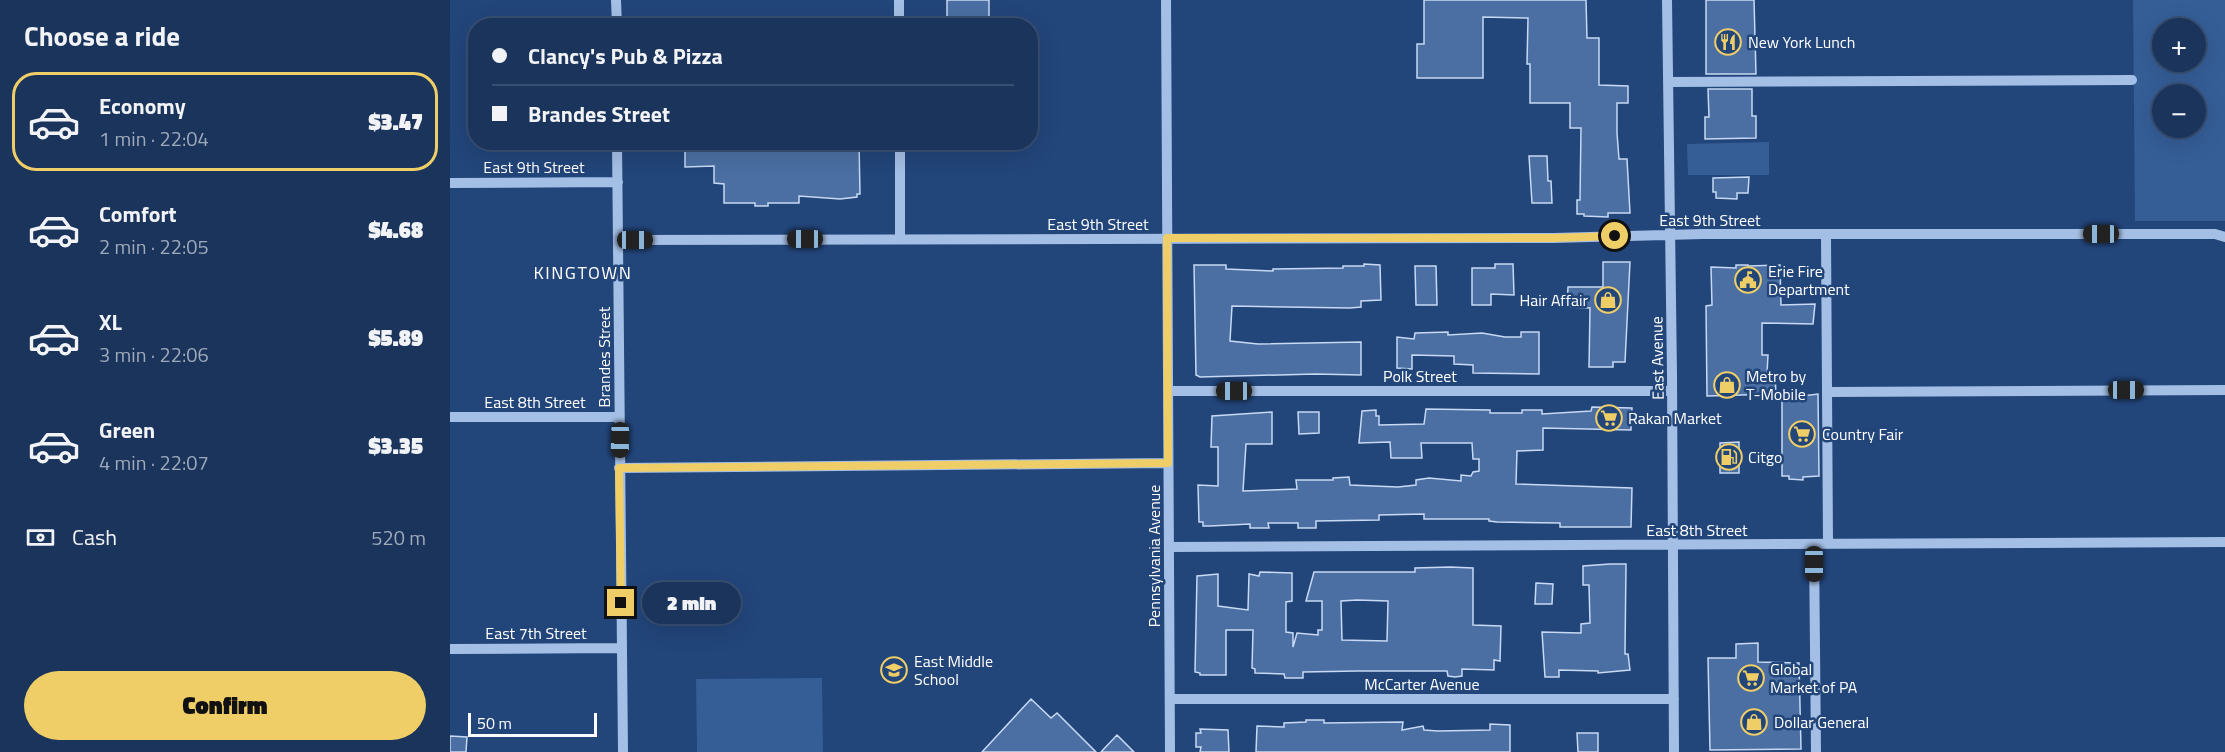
<!DOCTYPE html>
<html lang="en">
<head>
<meta charset="utf-8">
<style>
	body { margin:0; font-family:"Titillium Web",sans-serif; background:#233c62; color:#f1f3f6; height:100vh; display:flex; flex-direction:column; font-size:22px; white-space:nowrap }
	* { box-sizing:border-box; margin:0 }
	p { font-size:20px; color:#9faabb }
	.icon { flex:none; width:33px; height:33px; fill:none; stroke:currentColor; stroke-width:2; stroke-linecap:round; stroke-linejoin:round }
	.map { position:relative; flex:1; overflow:hidden }
	.details { display:flex; flex-direction:column; background:#1a345c; width:450px }
	.details>* { flex:none }
	.guide { position:absolute; left:18px; top:18px; width:570px; height:132px; border-radius:24px; box-shadow:0 6px 24px #0002,0 0 0 2px #384f72; display:grid; align-content:center; height:132px; padding:0 24px; background:#1a345c }
	.buttons { position:absolute; left:1702px; top:18px; display:grid; gap:12px }
	.buttons a { display:grid; place-items:center; width:54px; height:54px; border-radius:50%; background:#1a345c; box-shadow:0 6px 24px #0002,0 0 0 2px #384f72; font-size:30px }
	.scale { position:absolute; left:18px; bottom:15px; width:129px; box-sizing:border-box; padding-left:6px; border:3px solid #fff; border-top:0; font-size:16px; line-height:21px; white-space:nowrap; color:#fff; -webkit-text-stroke:4px #22457a; paint-order:stroke }
	.end { position:absolute; width:27px; height:27px; margin:-14px; border:8px solid #f0ce67; background:#111; box-shadow:0 0 0 3px #111 }
	.from { border-radius:50% }
	.bubble { position:absolute; height:42px; border-radius:21px; background:#1a345c; box-shadow:0 6px 24px #0002,0 0 0 2px #384f72; font-size:20px; font-weight:800; line-height:42px; text-align:center }
	.car { position:absolute; width:18px; height:36px; margin:-18px -9px; border-radius:8px; box-shadow:0 0 4px 2px #0007; background:linear-gradient(#222 24%,#8ab4d8 0 40%,#222 0 76%,#8ab4d8 0 86%,#222 0) }
	.guide b { display:flex; align-items:center; gap:21px; height:57px; font-size:22px }
	.guide b+b { border-top:2px solid #384f72 }
	.guide i { width:15px; height:15px; background:#f1f3f6 }
	ul { padding:0; list-style:none }
	li { display:flex; align-items:center; gap:18px; height:99px; margin:0 12px 9px; padding:0 12px; border:3px solid transparent; border-radius:24px }
	li div { flex:1 }
	li b { display:block; font-size:22px }
	li em { font-style:normal; font-weight:800 }
	li.selected { border-color:#f0ce67 }
	li>.icon { width:54px; height:54px; stroke-width:1.5 }
	h2 { padding:0 24px; font-size:27px; line-height:72px }
	.pay { display:flex; align-items:center; gap:15px; height:66px; padding:0 24px; font-size:22px }
	.pay p { margin-inline-start:auto }
	.cta { display:flex; gap:12px; margin-top:auto; padding:12px 24px }
	.cta a { flex:1; height:69px; border-radius:36px; background:#f0ce67; color:#111; font-size:24px; font-weight:800; line-height:69px; text-align:center }
	main { display:flex; flex:1; min-height:0 }
	.map>svg:first-child { display:block }
</style>
</head>
<body>
<main>
<section class="details">
<h2>Choose a ride</h2>
<ul>
<li class="selected"><svg class="icon" aria-label="car" viewBox="0 0 24 24"><path d="M5 17H2v-5l4-1 3-4h7l3 4 3 1v5h-3M9 17h6M6 11h13"/><circle cx="7" cy="17" r="2"/><circle cx="17" cy="17" r="2"/></svg><div><b>Economy</b><p>1 min · 22:04</p></div><em>$3.47</em></li>
<li><svg class="icon" aria-label="car" viewBox="0 0 24 24"><path d="M5 17H2v-5l4-1 3-4h7l3 4 3 1v5h-3M9 17h6M6 11h13"/><circle cx="7" cy="17" r="2"/><circle cx="17" cy="17" r="2"/></svg><div><b>Comfort</b><p>2 min · 22:05</p></div><em>$4.68</em></li>
<li><svg class="icon" aria-label="car" viewBox="0 0 24 24"><path d="M5 17H2v-5l4-1 3-4h7l3 4 3 1v5h-3M9 17h6M6 11h13"/><circle cx="7" cy="17" r="2"/><circle cx="17" cy="17" r="2"/></svg><div><b>XL</b><p>3 min · 22:06</p></div><em>$5.89</em></li>
<li><svg class="icon" aria-label="car" viewBox="0 0 24 24"><path d="M5 17H2v-5l4-1 3-4h7l3 4 3 1v5h-3M9 17h6M6 11h13"/><circle cx="7" cy="17" r="2"/><circle cx="17" cy="17" r="2"/></svg><div><b>Green</b><p>4 min · 22:07</p></div><em>$3.35</em></li>
</ul>
<div class="pay"><svg class="icon" aria-label="cash" viewBox="0 0 24 24"><path d="M3 7h18v10H3z"/><circle cx="12" cy="12" r="2"/></svg>Cash<p>520 m</p></div>
<div class="cta"><a>Confirm</a></div>
</section>
<div class="map">
<svg width="1775" height="752" viewBox="0 0 1775 752">
	<rect width="100%" height="100%" fill="#22457a"/>
	<path fill="#355e97" fill-rule="evenodd" d="M1683,0H1775V221H1685ZM1713,28H1746V62H1713ZM1713,94H1746V128H1713Z
		M1319,142V175H1238L1237,144Z
		M372,678L373,752H247L246,679Z"/>
	<path fill="#4b6fa3" stroke="#c7d9f4" stroke-width="1.5" fill-rule="evenodd" d="M497,0H539V26H497Z
		M974,0H1136L1137,38H1149V85L1178,86V103H1167V133L1169,159H1177L1180,213H1158V217L1134,216V214H1127V200H1130L1131,128H1120V103H1080V64H1077L1078,18L1033,17V78H967V44H974Z
		M1256,0H1304L1306,74H1256Z
		M1258,89H1302V116H1306V138L1255,139V117H1259Z
		M235,142H409L410,194H407V197L390,199L349,196V203H318V206H305V203H274V184L264,183V166L235,167Z
		M1079,156H1097L1098,181H1101L1102,203H1082Z
		M1299,177L1298,193H1287V199L1266,198V192H1263V178Z
		M1153,262H1180L1175,362H1163V367H1139L1140,308L1117,307L1118,287H1153Z
		M914,264L930,265L931,300L911,301V307L900,308L782,306L780,341L808,344L911,342V375L865,374L750,377L746,375L744,265H776V269L823,271V269L893,268V266H914Z
		M1045,264H1063L1064,295L1041,294V305H1022V268H1045Z
		M1286,265H1298V266L1330,265L1331,305L1365,304L1363,324L1312,323V355H1318L1317,374H1325L1326,394L1257,396L1256,306L1262,305L1261,267L1286,268Z
		M965,266H986L987,305H966Z
		M998,332V335L1032,333L1055,337H1071V332H1089V374L1023,373V365L1004,364V356L962,355V369L947,368V337L964,339L965,333Z
		M1332,394L1352,396L1368,394L1369,476L1353,477V480L1339,479V476H1332Z
		M1142,407L1182,408L1181,430L1093,428V450L1067,451L1066,484L1182,488L1181,527H1110V523L1047,522L1039,521V519H974V514L929,515V520L866,521V528H848V523H818L819,528H800V524L760,526H753V522H749L748,485L768,486V447H761L762,416L822,412V444H796L793,491L847,489L846,480H883V478L899,477L900,485L948,487L966,485V480L979,478L1011,481V475L1021,476L1023,472L1029,471V459H1023L1022,443H971L972,458H941L940,442L909,443L912,411L926,410V416H929V425L974,424L976,409L1040,410V413H1072V410H1092V414L1141,411Z
		M848,412H869V433L849,434Z
		M1289,442V473H1270V443Z
		M1160,564H1176L1175,654H1178L1180,670L1148,673V671L1109,670V677H1095L1092,632L1131,633V624L1140,623L1139,585H1133V566Z
		M1000,567L1023,568V625L1051,626L1050,661L1044,660V670L1012,669V676L1005,677L998,676L997,671H908L853,672V678H835L834,674L805,673V669L802,668L803,630H776V675H750V673L745,672L747,576L768,574V606L798,610L799,574L809,576L810,572L842,573V601L836,602V632L843,633V647L847,633L868,635V630H872V601H856L864,572H965V568ZM907,600L938,601L937,641L892,640L891,601Z
		M1086,583L1103,584L1102,604H1085Z
		M1308,643V662L1349,663L1351,749L1260,750L1258,658H1286V644Z
		M581,699L601,718L607,713L646,752H532Z
		M856,720H874V723L953,722L952,730L973,726L974,730L988,731L1040,730V724L1060,725V752H806L807,726L834,727V723L856,722Z
		M750,729L778,730L779,752H750L751,747H746V733H751Z
		M1127,733H1148V752H1128Z
		M667,735L684,752H651Z
		M0,736L17,737L16,752H0Z"/>
	<g fill="none" stroke-linecap="round" stroke-linejoin="round">
		<path stroke="#a4bfe5" stroke-width="10" d="M166,0L167,26
			M449,0V26
			M716,0L720,752
			M1217,0L1222,375L1224,752
			M1218,82L1682,80
			M167,142L173,752
			M450,142V239
			M0,183L168,182
			M1376,235L1378,544
			M168,240L1103,238L1253,234H1765L1775,237
			M718,391H1222
			M1378,392L1775,390
			M0,417H169
			M169,468L718,463
			M1364,545L1366,752
			M719,547L1775,542
			M0,649L172,648
			M720,699H1224"/>
	</g>
	<g fill="none" stroke-linecap="round" stroke-linejoin="round">
		<path stroke="#f0ce67" stroke-width="8" d="M171,603L169,468L718,463L717,238H1103L1165,236"/>
	</g>
	<defs>
		<g id="restaurant-ring" transform="scale(1.35)"><circle r="9.5" fill="#22457a" stroke="#f0ce67" stroke-width="1.5"/><path d="M-5-6h1v4h1v-4h1v4h1v-4h1v5L-1.5 .5V6h-2V.5L-5-1ZM5-6V6H3V1.5H1.5Q1.5-4 5-6Z" fill="#f0ce67"/></g>
		<g id="civic-ring" transform="scale(1.35)"><circle r="9.5" fill="#22457a" stroke="#f0ce67" stroke-width="1.5"/><path d="M-.6-6.5H3V-4.5H.6V-3L4-1V1h2V6H-6V1h2V-1L-.6-3ZM-1.2 2.5V6h2.4V2.5Z" fill="#f0ce67"/></g>
		<g id="shop-ring" transform="scale(1.35)"><circle r="9.5" fill="#22457a" stroke="#f0ce67" stroke-width="1.5"/><path d="M-5-2.5h2.3a2.7 3.5 0 0 1 5.4 0H5L5.5 6h-11ZM-1.5-2.5h3a1.5 2.3 0 0 0-3 0Z" fill="#f0ce67"/></g>
		<g id="supermarket-ring" transform="scale(1.35)"><circle r="9.5" fill="#22457a" stroke="#f0ce67" stroke-width="1.5"/><path d="M-6-5.5h2.5l.6 2H6L4.5 2H-2.5L-4.4-4H-6ZM-1.5 3.2a1.3 1.3 0 1 0 .1 0ZM3 3.2a1.3 1.3 0 1 0 .1 0Z" fill="#f0ce67"/></g>
		<g id="fuel-ring" transform="scale(1.35)"><circle r="9.5" fill="#22457a" stroke="#f0ce67" stroke-width="1.5"/><path d="M-5.5-6h7V0h2V4h1.3V-2.5L3-4.5l.8-.8L6-3V5H2.5V1h-1V6h-7ZM-4.2-4.7v3.2H.2V-4.7Z" fill="#f0ce67"/></g>
		<g id="school-ring" transform="scale(1.35)"><circle r="9.5" fill="#22457a" stroke="#f0ce67" stroke-width="1.5"/><path d="M0-5L7-2L0 1L-7-2ZM-4 1L0 2.5L4 1V4Q0 6-4 4Z" fill="#f0ce67"/></g>
	</defs>
	<g fill-rule="evenodd">
		<use href="#restaurant-ring" x="1278" y="42"/>
		<use href="#civic-ring" x="1298" y="280"/>
		<use href="#shop-ring" x="1158" y="300"/>
		<use href="#shop-ring" x="1277" y="385"/>
		<use href="#supermarket-ring" x="1159" y="418"/>
		<use href="#supermarket-ring" x="1352" y="434"/>
		<use href="#fuel-ring" x="1279" y="457"/>
		<use href="#school-ring" x="444" y="670"/>
		<use href="#supermarket-ring" x="1301" y="678"/>
		<use href="#shop-ring" x="1304" y="722"/>
	</g>
	<g text-anchor="middle" dominant-baseline="central" stroke-width="5" stroke-linejoin="round" paint-order="stroke">
		<g font-size="16" fill="#fff" stroke="#22457a" text-anchor="start">
			<text x="1298" y="42">New York Lunch</text>
			<text x="1318" y="271">Erie Fire<tspan x="1318" dy="18">Department</tspan></text>
			<text x="1138" y="300" text-anchor="end">Hair Affair</text>
			<text x="1296" y="376">Metro by<tspan x="1296" dy="18">T-Mobile</tspan></text>
			<text x="1178" y="418">Rakan Market</text>
			<text x="1372" y="434">Country Fair</text>
			<text x="1298" y="457">Citgo</text>
			<text x="464" y="661">East Middle<tspan x="464" dy="18">School</tspan></text>
			<text x="1320" y="669">Global<tspan x="1320" dy="18">Market of PA</tspan></text>
			<text x="1324" y="722">Dollar General</text>
		</g>
		<g font-size="16" fill="#fff" stroke="#22457a">
			<text x="84" y="167">East 9th Street</text>
			<text x="1260" y="220">East 9th Street</text>
			<text x="648" y="224">East 9th Street</text>
			<text transform="translate(154 357) rotate(-90)">Brandes Street</text>
			<text transform="translate(1207 358) rotate(-91)">East Avenue</text>
			<text x="970" y="376">Polk Street</text>
			<text x="85" y="402">East 8th Street</text>
			<text x="1247" y="530">East 8th Street</text>
			<text transform="translate(704 556) rotate(-90)">Pennsylvania Avenue</text>
			<text x="86" y="633">East 7th Street</text>
			<text x="972" y="684">McCarter Avenue</text>
		</g>
		<g font-size="18" letter-spacing="1.5" fill="#fff" stroke="#22457a">
			<text x="133" y="272">KINGTOWN</text>
		</g>
	</g>
</svg>
<div class="buttons">
<a>+</a>
<a>−</a>
</div>
<div class="scale">50 m</div>
<i class="end from" style="left:1165px;top:236px"></i>
<i class="end" style="left:171px;top:603px"></i>
<div class="bubble" style="left:192px;top:582px;width:99px">2 min</div>
<i class="car" style="left:1651px;top:234px;rotate:270deg"></i>
<i class="car" style="left:355px;top:239px;rotate:270deg"></i>
<i class="car" style="left:185px;top:240px;rotate:90deg"></i>
<i class="car" style="left:1676px;top:390px;rotate:90deg"></i>
<i class="car" style="left:784px;top:391px;rotate:270deg"></i>
<i class="car" style="left:170px;top:440px;rotate:181deg"></i>
<i class="car" style="left:1364px;top:564px;rotate:180deg"></i>
<div class="guide">
<b><i class="from"></i>Clancy's Pub &amp; Pizza</b>
<b><i></i>Brandes Street</b>
</div>
</div>
</main>
</body>
</html>
